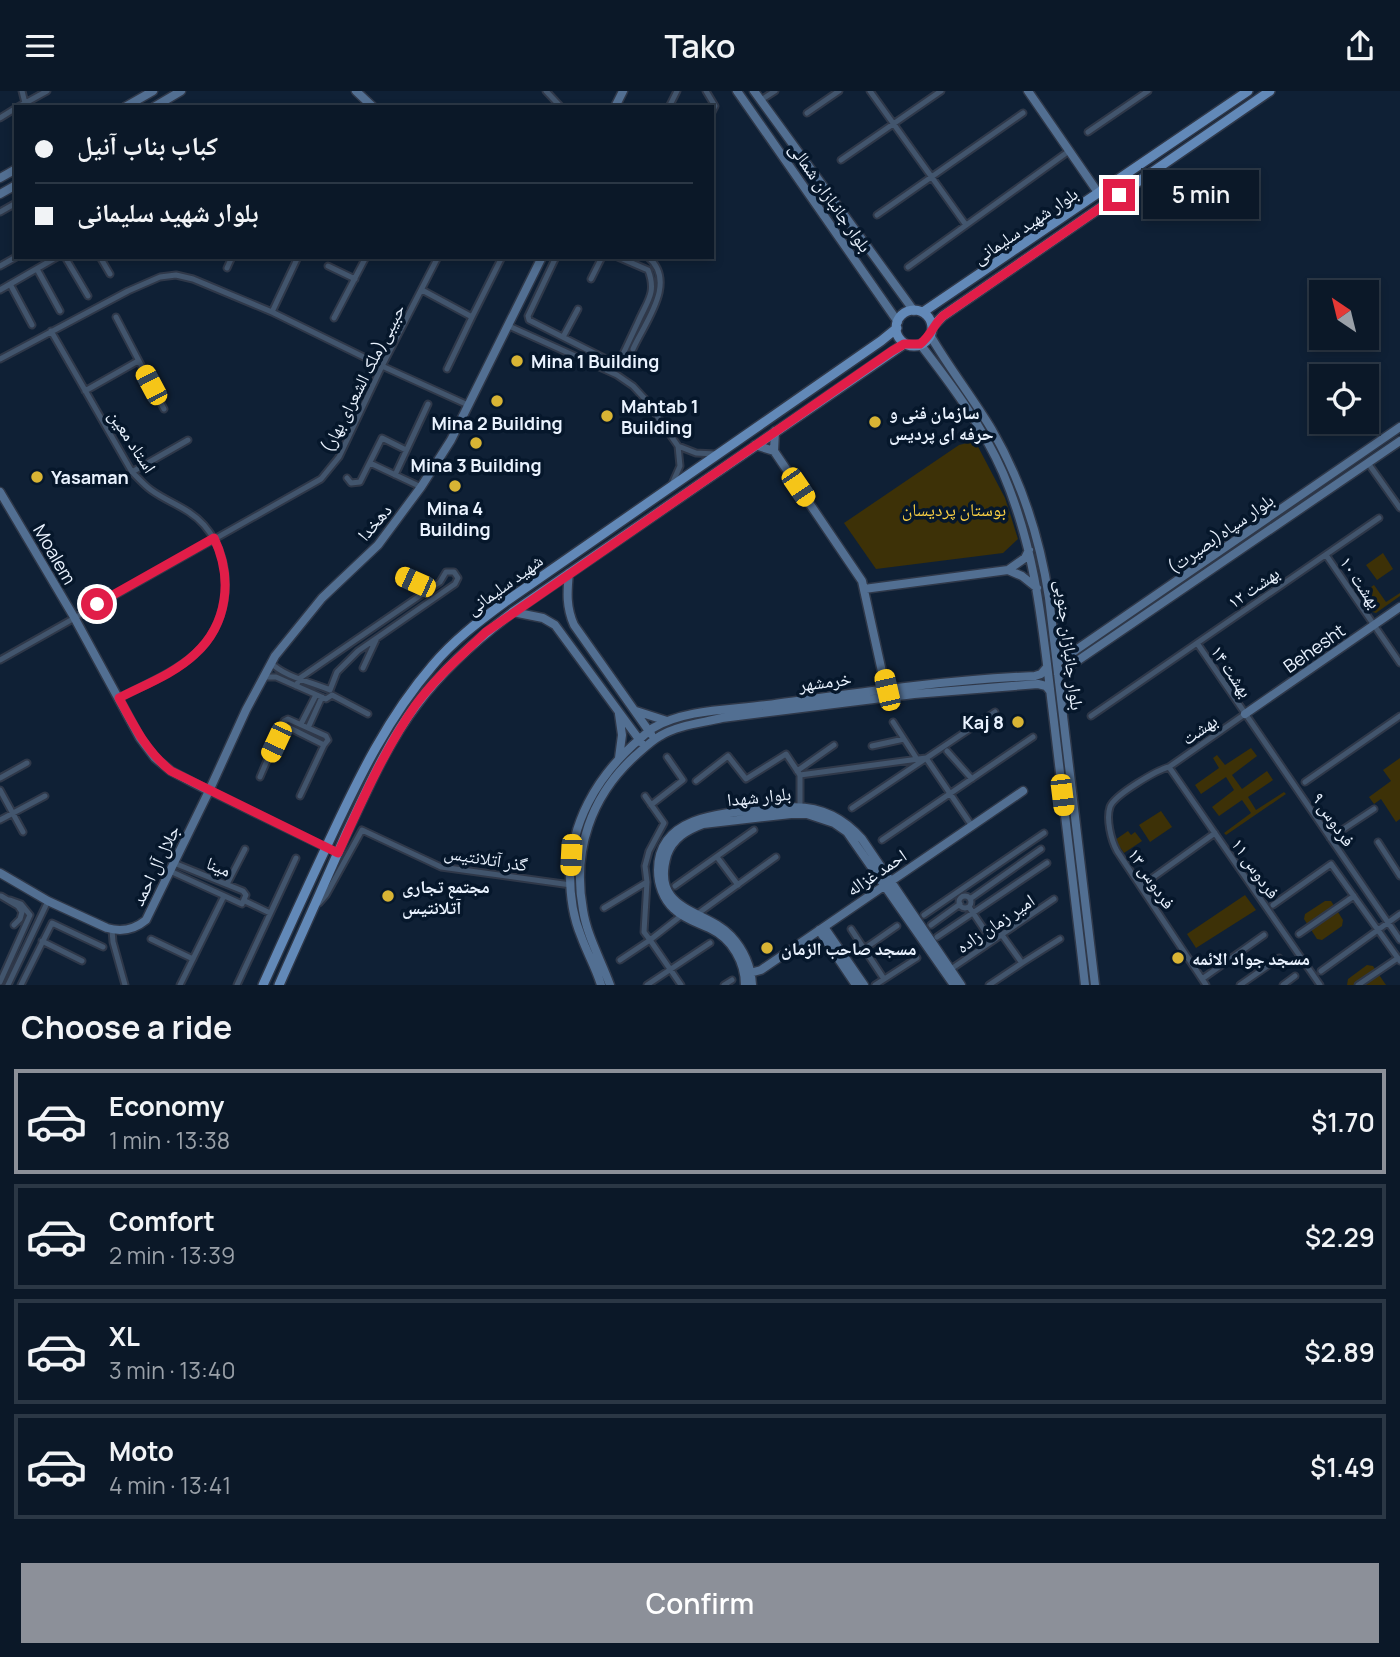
<!DOCTYPE html>
<html lang="en">
<head>
<meta charset="utf-8">
<style>
	body { margin:0; font-family:Manrope,"Noto Naskh Arabic",sans-serif; background:#142130; color:#f1f3f6; height:100vh; display:flex; flex-direction:column; font-size:26px; white-space:nowrap }
	* { box-sizing:border-box; margin:0 }
	p { font-size:23px; color:#9aa0a8 }
	.icon { flex:none; width:38px; height:38px; fill:none; stroke:currentColor; stroke-width:2; stroke-linecap:round; stroke-linejoin:round }
	.map { position:relative; height:894px; overflow:hidden }
	.panel { display:flex; flex-direction:column; background:#0b1828; flex:1 }
	.panel>* { flex:none }
	.top-card { position:absolute; left:14px; top:14px; width:700px; height:154px; border-radius:0px; box-shadow:0 4px 10px #0003,0 0 0 2px #2b3745; display:grid; align-content:center; height:154px; padding:0 21px; background:#0b1828 }
	.needle { width:46px; rotate:325deg }
	.controls { position:absolute; left:1309px; top:189px; display:grid; gap:14px }
	.controls a { display:grid; place-items:center; width:70px; height:70px; border-radius:0px; background:#0b1828; box-shadow:0 4px 10px #0003,0 0 0 2px #2b3745; font-size:35px }
	.end { position:absolute; width:32px; height:32px; margin:-16px; border:9px solid #e11d48; background:#fff; box-shadow:0 0 0 4px #fff }
	.from { border-radius:50% }
	.bubble { position:absolute; height:49px; border-radius:0px; background:#0b1828; box-shadow:0 4px 10px #0003,0 0 0 2px #2b3745; font-size:23px; font-weight:600; line-height:49px; text-align:center }
	.car { position:absolute; width:21px; height:42px; margin:-21px -10px; border-radius:9px; box-shadow:0 0 5px 2px #0007; background:linear-gradient(#f5c518 24%,#345 0 40%,#f5c518 0 76%,#345 0 86%,#f5c518 0) }
	.top-card b { display:flex; align-items:center; gap:24px; height:66px; font-size:26px }
	.top-card b+b { border-top:2px solid #2b3745 }
	.top-card i { width:18px; height:18px; background:#f1f3f6 }
	ul { padding:0; list-style:none }
	li { display:flex; align-items:center; gap:21px; height:105px; margin:0 14px 10px; padding:0 7px; border:4px solid #2b3745; border-radius:0px }
	li div { flex:1 }
	li b { display:block; font-size:26px }
	li em { font-style:normal; font-weight:600 }
	li.current { border-color:#8c9099 }
	li>.icon { width:63px; height:63px; stroke-width:1.5 }
	h2 { padding:0 21px; font-size:32px; line-height:84px }
	.cta { display:flex; gap:14px; margin-top:auto; padding:14px 21px }
	.cta a { flex:1; height:80px; border-radius:0px; background:#8c9099; color:#fff; font-size:28px; font-weight:600; line-height:80px; text-align:center }
	header { display:flex; justify-content:space-between; align-items:center; height:91px; padding:0 21px; background:#0b1828; font-size:32px; font-weight:600 }
	.map>svg:first-child { display:block }
</style>
</head>
<body>
<header><svg class="icon" aria-label="menu" viewBox="0 0 24 24"><path d="M4 6h16M4 12h16M4 18h16"/></svg>Tako<svg class="icon" aria-label="share" viewBox="0 0 24 24"><path d="M12 15V3M7 8l5-5 5 5M5 13v7h14v-7"/></svg></header>
<div class="map">
<svg width="1400" height="894" viewBox="0 0 1400 894">
	<rect width="100%" height="100%" fill="#0f2035"/>
	<path fill="#3d3107" d="M975,350L1005,407L1018,448L1003,462L876,478L844,432L959,354Z
		M1383,462L1393,478L1377,489L1366,474Z
		M1374,494L1386,511L1400,502V505L1376,522L1369,520L1358,505Z
		M1251,657L1257,665L1232,684L1242,698L1267,680L1273,689L1248,706L1256,719L1284,701L1286,703L1226,744L1224,742L1251,722L1242,709L1219,725L1212,716L1234,699L1226,686L1201,703L1195,694L1219,677L1213,667L1217,664L1225,674Z
		M1400,667V728L1396,731L1381,708L1374,713L1369,706L1391,690L1383,679Z
		M1161,720L1172,736L1150,751L1139,734Z
		M1128,740L1131,744L1135,741L1142,750L1124,762L1115,749Z
		M1245,804L1256,819L1196,857L1187,843Z
		M1325,810H1331L1343,829L1342,835L1322,849L1317,848L1304,828L1305,823Z
		M1367,874L1373,875L1386,894H1347L1348,888Z"/>
	<g fill="none" stroke-linecap="round" stroke-linejoin="round">
		<g stroke="#2f3849" stroke-width="9">
			<path id="street" d="M22,0L26,16
				M546,0L561,16
				M706,0L715,15L712,21
				M870,0L966,134
				M761,9L775,0
				M18,16L47,0
				M669,16L677,0
				M807,22L839,0
				M0,27L16,17
				M1088,41L1148,0
				M841,69L941,0
				M0,121L16,112
				M877,124L1023,22
				M65,166L88,205
				M100,166L110,183
				M556,166L528,225L529,229L608,269H615L623,263L638,231
				M618,166L648,179C657,202 647,210 638,231
				M0,175L16,166
				M328,175L355,188
				M908,176L1069,60
				M227,177L232,166
				M37,178L60,220
				M591,188L602,166
				M10,193L32,234
				M0,199L57,166
				M422,199L472,226L447,278
				M272,221L298,166
				M116,226L164,318
				M472,226L502,166
				M334,227L366,166
				M509,235L617,284L633,295L646,309L678,355L680,375L672,393
				M51,240L132,381C138,387 144,394 151,399C169,412 189,417 204,434C237,472 231,533 193,565C171,583 144,594 119,607
				M563,246L578,218
				M633,258C645,231 678,191 648,166
				M0,268L128,200L160,186L176,184L193,188L272,221L382,275L468,314
				M85,300L138,270
				M678,355L696,362L715,363
				M370,372L421,396
				M1368,372L1400,417
				M132,381L188,349
				M395,384L428,313
				M347,387L351,392L360,391L382,347L406,359
				M1326,464L1400,572
				M400,483L431,498
				M1197,552L1400,849
				M0,569L321,388L339,366L382,275L438,166
				M271,572C285,586 311,591 330,599L337,581L358,560L455,493L458,487L454,481H446L440,491L300,587L296,595
				M363,577L376,549
				M263,586H276L326,608L332,604L368,623
				M1091,625L1379,427
				M893,631L917,668
				M301,633L316,604
				M284,634L324,654
				M308,637L322,606
				M872,655L904,648
				M947,660L972,688
				M1169,676L1320,894
				M797,680L834,654
				M800,684L926,667L972,735
				M260,686L284,630L288,628L326,645L328,649L324,654L300,705
				M0,687L27,672
				M696,690L728,665L746,688L786,663L800,684V717
				M1305,691L1400,625
				M0,699L23,741
				M209,700L326,757
				M651,714L683,689L667,666
				M852,717L995,621
				M0,729L45,705
				M1330,747L1374,718
				M882,749L1033,646
				M1378,751L1400,785
				M717,766L738,794
				M170,780L242,813L246,804L243,800L174,772
				M227,793L245,758
				M675,795L754,739
				M1141,795L1215,742
				M1,805L18,815L22,821L20,828L14,834
				M959 811a6 6 0 1 1 12 0a6 6 0 1 1-12 0Z
				M970,808L1041,758
				M245,810L270,822
				M319,812L326,804L362,739L441,776L571,794
				M1273,814L1331,773L1400,870
				M969,816L992,850
				M604,817L647,791
				M696,824L776,766
				M924,824L1044,742
				M931,834L960,813
				M851,838L884,888
				M112,839L113,851L125,894
				M1299,843L1354,805
				M937,846L1047,772
				M151,848L193,868
				M42,850L82,870
				M864,858L897,835
				M620,869L650,849L644,841L647,791L645,775L649,760L664,732L645,705
				M1022,872L1060,848
				M951,878L1054,808
				M1321,880L1400,823
				M1202,888L1264,844
				M0,891L30,824L21,813L10,809
				M8,894L48,810
				M21,894L52,832L103,856
				M180,894L224,805
				M237,894L296,767
				M647,894L710,852
				M681,894L650,849L682,824
				M724,894L732,889
				M875,894L917,867
				M989,894L1022,872L1002,844
				M1206,894L1117,760C1111,749 1106,728 1110,716C1114,704 1157,679 1169,676L1245,623
				M1240,894L1279,867
				M1283,894L1295,885
				M1358,894L1398,867"/>
		</g>
		<g stroke="#2f3849" stroke-width="11">
			<path id="secondary" d="M356,0L373,16
				M737,0L898,231
				M754,0L914,220
				M1028,0L1099,103
				M125,16L153,0
				M154,16L181,0
				M615,16L623,0
				M0,87L16,78
				M0,103L16,94
				M930,244C949,277 973,307 992,339C1022,391 1040,448 1049,507L1095,894
				M920,253C951,293 983,336 1003,382C1038,464 1043,544 1054,631C1064,718 1075,806 1085,894
				M755,354L774,360L775,340
				M774,360L862,490L886,599
				M0,401L74,526L140,647L155,667L171,680L209,700
				M1008,479L1022,485L1037,497
				M569,482C567,501 566,516 574,534L651,643
				M864,498L1008,479L1025,467L1029,459
				M513,521L543,527L555,534L641,651
				M1057,572L1400,336
				M1058,583L1400,350
				M636,620L667,630
				M1245,623L1400,516
				M619,667L622,644L619,623
				M0,782L48,810L107,837C121,841 134,839 146,829L209,700L246,619L275,565L322,507L378,454L421,396L451,349L542,166
				M824,836L864,894
				M819,839L856,894
				M746,883L761,879L1023,700
				M601,894C596,877 587,862 581,845C573,826 570,804 570,783C571,732 596,688 633,654C640,648 646,642 653,637C685,618 731,619 767,614C856,602 945,589 1035,585L1041,583L1047,576
				M610,894C601,869 587,845 583,819C572,760 591,705 635,665C643,658 651,650 660,645C678,634 702,632 722,627L914,603L1038,593L1046,595L1050,600
				M745,894C745,871 732,848 711,838C699,832 684,828 674,818C663,808 658,793 658,779C658,718 739,722 782,717C814,713 841,724 862,748L961,894
				M752,894C751,875 744,859 731,845C706,818 650,821 667,764C673,747 687,739 703,733L791,723H807L834,732L847,741L954,894"/>
		</g>
		<g stroke="#2f3849" stroke-width="12">
			<path id="primary" d="M896 237a18 18 0 1 1 36 0a18 18 0 1 1-36 0Z
				M923,221L1248,0
				M933,235L943,225L1270,0
				M263,894C285,845 307,797 330,748C359,686 388,626 433,574C453,550 479,530 505,511L881,250L897,237
				M279,894C301,844 324,794 346,743C367,699 387,652 417,613C444,577 477,548 513,521L904,253"/>
		</g>
		<use href="#street" stroke="#42556d" stroke-width="5"/>
		<use href="#secondary" stroke="#526f92" stroke-width="8"/>
		<use href="#primary" stroke="#6289b8" stroke-width="9"/>
	</g>
	<g fill="none" stroke-linecap="round" stroke-linejoin="round">
		<path stroke="#e11d48" stroke-width="9" d="M97,513L214,447C233,487 228,533 195,563C174,583 144,594 119,607C134,635 146,660 171,680L338,762C361,712 383,661 415,615C435,587 461,565 486,541L892,260L904,253H920C931,245 933,234 943,225L1119,104"/>
	</g>
	<g fill="#d8b434" stroke="#06172b" stroke-width="2.5">
		<circle cx="517" cy="270" r="7"/>
		<circle cx="497" cy="310" r="7"/>
		<circle cx="607" cy="325" r="7"/>
		<circle cx="875" cy="331" r="7"/>
		<circle cx="476" cy="352" r="7"/>
		<circle cx="37" cy="386" r="7"/>
		<circle cx="455" cy="395" r="7"/>
		<circle cx="1018" cy="631" r="7"/>
		<circle cx="388" cy="805" r="7"/>
		<circle cx="767" cy="857" r="7"/>
		<circle cx="1178" cy="867" r="7"/>
	</g>
	<g text-anchor="middle" dominant-baseline="central" stroke-width="7" stroke-linejoin="round" paint-order="stroke">
		<g font-size="18" fill="#e9f2fe" stroke="#06172b">
			<text transform="translate(831 106) rotate(55)">بلوار جانبازان شمالی</text>
			<text transform="translate(1025 134) rotate(-34)">بلوار شهید سلیمانی</text>
			<text transform="translate(362 287) rotate(-63)">حبیبی(ملک الشعرای بهار)</text>
			<text transform="translate(133 350) rotate(57)">استاد معین</text>
			<text transform="translate(374 431) rotate(-50)">دهخدا</text>
			<text transform="translate(1220 442) rotate(-35)">بلوار سپاه(بصیرت)</text>
			<text transform="translate(55 463) rotate(60)">Moalem</text>
			<text transform="translate(1361 491) rotate(56)">بهشت ۱۰</text>
			<text transform="translate(504 493) rotate(-36)">شهید سلیمانی</text>
			<text transform="translate(1253 496) rotate(-35)">بهشت ۱۲</text>
			<text transform="translate(1070 554) rotate(83)">بلوار جانبازان جنوبی</text>
			<text transform="translate(1314 557) rotate(-35)">Behesht</text>
			<text transform="translate(1232 580) rotate(56)">بهشت ۱۴</text>
			<text transform="translate(825 590) rotate(-7)">خرمشهر</text>
			<text transform="translate(1199 638) rotate(-35)">بهشت</text>
			<text transform="translate(759 705) rotate(-6)">بلوار شهدا</text>
			<text transform="translate(1334 728) rotate(56)">فردوس ۹</text>
			<text transform="translate(486 767) rotate(9)">گذر آتلانتیس</text>
			<text transform="translate(155 774) rotate(-64)">جلال آل احمد</text>
			<text transform="translate(219 775) rotate(22)">مینا</text>
			<text transform="translate(1256 777) rotate(55)">فردوس ۱۱</text>
			<text transform="translate(876 781) rotate(-34)">احمد غزاله</text>
			<text transform="translate(1152 787) rotate(56)">فردوس ۱۳</text>
			<text transform="translate(995 832) rotate(-34)">امیر زمان زاده</text>
		</g>
		<g font-size="18" font-weight="bold" fill="#e9f2fe" stroke="#06172b" text-anchor="start">
			<text x="531" y="270">Mina 1 Building</text>
			<text x="621" y="315">Mahtab 1<tspan x="621" dy="21">Building</tspan></text>
			<text x="889" y="321">سازمان فنی و<tspan x="889" dy="21">حرفه ای پردیس</tspan></text>
			<text x="497" y="332" text-anchor="middle">Mina 2 Building</text>
			<text x="476" y="374" text-anchor="middle">Mina 3 Building</text>
			<text x="51" y="386">Yasaman</text>
			<text x="455" y="417" text-anchor="middle">Mina 4<tspan x="455" dy="21">Building</tspan></text>
			<text x="1004" y="631" text-anchor="end">Kaj 8</text>
			<text x="402" y="795">مجتمع تجاری<tspan x="402" dy="21">آتلانتیس</tspan></text>
			<text x="781" y="857">مسجد صاحب الزمان</text>
			<text x="1192" y="867">مسجد جواد الائمه</text>
		</g>
		<g font-size="18" fill="#fcd244" stroke="#06172b">
			<text x="954" y="418">بوستان پردیسان</text>
		</g>
	</g>
</svg>
<div class="controls">
<a><svg class="needle" viewBox="-14 -14 28 28"><path d="M0-13l5 13h-10z" fill="#e53935"/><path d="M0 13l5-13h-10z" fill="#9aa0a8"/></svg></a>
<a><svg class="icon" aria-label="locate" viewBox="0 0 24 24"><circle cx="12" cy="12" r="6"/><path d="M12 2v4M12 18v4M2 12h4M18 12h4"/></svg></a>
</div>
<i class="end from" style="left:97px;top:513px"></i>
<i class="end" style="left:1119px;top:104px"></i>
<div class="bubble" style="left:1143px;top:79px;width:116px">5 min</div>
<i class="car" style="left:151px;top:294px;rotate:332deg"></i>
<i class="car" style="left:798px;top:396px;rotate:146deg"></i>
<i class="car" style="left:415px;top:491px;rotate:294deg"></i>
<i class="car" style="left:887px;top:599px;rotate:347deg"></i>
<i class="car" style="left:276px;top:651px;rotate:205deg"></i>
<i class="car" style="left:1062px;top:704px;rotate:173deg"></i>
<i class="car" style="left:571px;top:764px;rotate:183deg"></i>
<div class="top-card">
<b><i class="from"></i>کباب بناب آنیل</b>
<b><i></i>بلوار شهید سلیمانی</b>
</div>
</div>
<section class="panel">
<h2>Choose a ride</h2>
<ul>
<li class="current"><svg class="icon" aria-label="car" viewBox="0 0 24 24"><path d="M5 17H2v-5l4-1 3-4h7l3 4 3 1v5h-3M9 17h6M6 11h13"/><circle cx="7" cy="17" r="2"/><circle cx="17" cy="17" r="2"/></svg><div><b>Economy</b><p>1 min · 13:38</p></div><em>$1.70</em></li>
<li><svg class="icon" aria-label="car" viewBox="0 0 24 24"><path d="M5 17H2v-5l4-1 3-4h7l3 4 3 1v5h-3M9 17h6M6 11h13"/><circle cx="7" cy="17" r="2"/><circle cx="17" cy="17" r="2"/></svg><div><b>Comfort</b><p>2 min · 13:39</p></div><em>$2.29</em></li>
<li><svg class="icon" aria-label="car" viewBox="0 0 24 24"><path d="M5 17H2v-5l4-1 3-4h7l3 4 3 1v5h-3M9 17h6M6 11h13"/><circle cx="7" cy="17" r="2"/><circle cx="17" cy="17" r="2"/></svg><div><b>XL</b><p>3 min · 13:40</p></div><em>$2.89</em></li>
<li><svg class="icon" aria-label="car" viewBox="0 0 24 24"><path d="M5 17H2v-5l4-1 3-4h7l3 4 3 1v5h-3M9 17h6M6 11h13"/><circle cx="7" cy="17" r="2"/><circle cx="17" cy="17" r="2"/></svg><div><b>Moto</b><p>4 min · 13:41</p></div><em>$1.49</em></li>
</ul>
<div class="cta"><a>Confirm</a></div>
</section>
</body>
</html>
